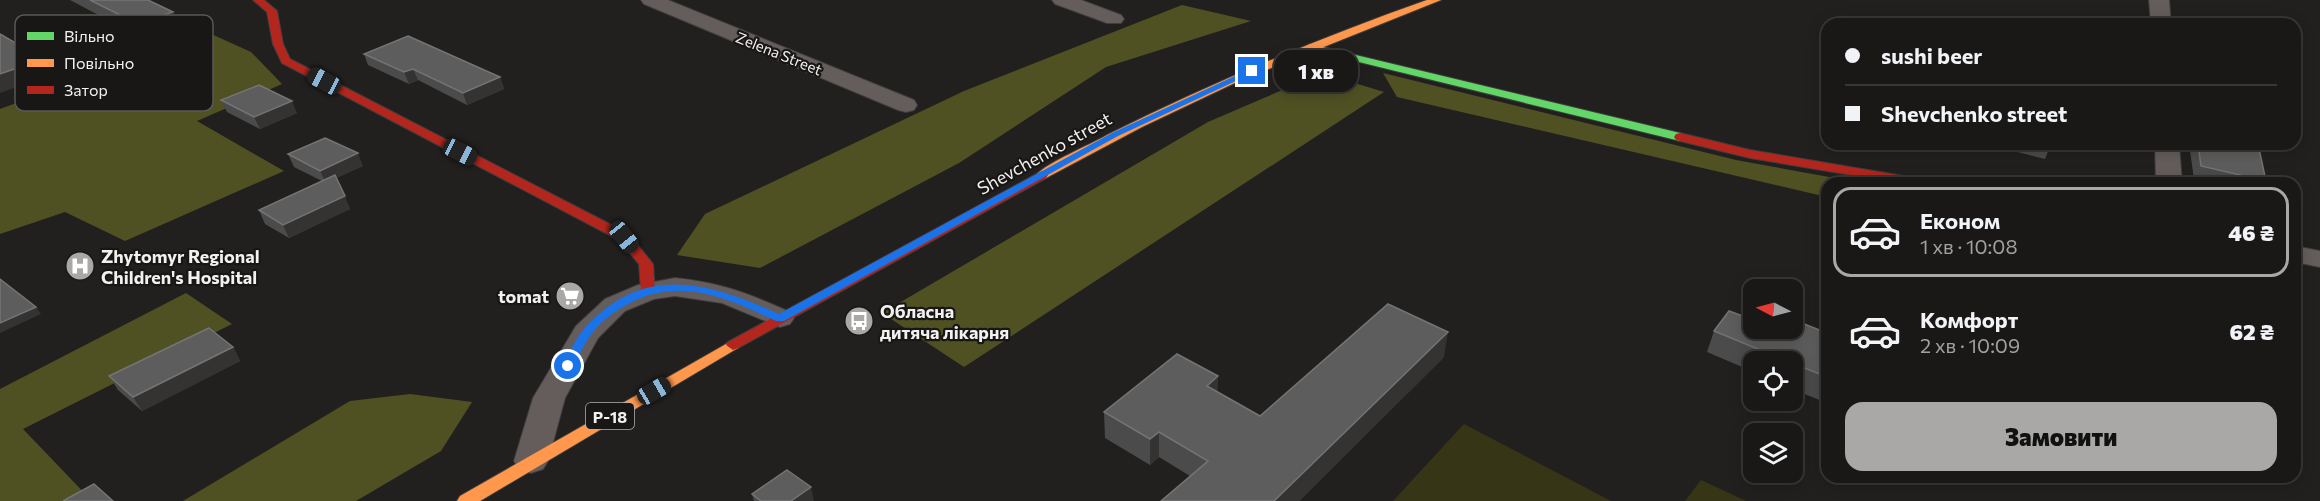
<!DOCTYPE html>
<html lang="uk">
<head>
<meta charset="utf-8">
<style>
	body { margin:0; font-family:Commissioner,sans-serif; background:#272524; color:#f1f3f6; height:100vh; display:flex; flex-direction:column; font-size:22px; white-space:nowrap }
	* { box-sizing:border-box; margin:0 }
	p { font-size:20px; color:#9fa0a1 }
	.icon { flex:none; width:33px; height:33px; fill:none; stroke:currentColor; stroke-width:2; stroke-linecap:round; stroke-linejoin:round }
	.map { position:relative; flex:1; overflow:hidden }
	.side { position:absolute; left:1821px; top:177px; width:480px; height:306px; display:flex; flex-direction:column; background:#1a1817; border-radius:18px; box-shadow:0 3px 15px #0003,0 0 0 2px #383736 }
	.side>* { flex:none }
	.top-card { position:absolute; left:1821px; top:18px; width:480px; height:132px; border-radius:18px; box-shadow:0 3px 15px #0003,0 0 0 2px #383736; display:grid; align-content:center; height:132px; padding:0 24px; background:#1a1817 }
	.needle { width:39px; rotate:276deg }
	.fabs { position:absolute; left:1743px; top:279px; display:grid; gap:12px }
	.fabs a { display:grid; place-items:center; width:60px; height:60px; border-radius:12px; background:#1a1817; box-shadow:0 3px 15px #0003,0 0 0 2px #383736; font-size:30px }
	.end { position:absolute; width:27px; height:27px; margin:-14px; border:8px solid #1a73e8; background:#fff; box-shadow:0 0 0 3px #fff }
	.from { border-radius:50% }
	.bubble { position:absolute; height:42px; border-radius:18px; background:#1a1817; box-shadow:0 3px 15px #0003,0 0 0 2px #383736; font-size:20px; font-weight:800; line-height:42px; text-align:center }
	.car { position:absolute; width:18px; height:36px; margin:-18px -9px; border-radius:8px; box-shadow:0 0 4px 2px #0007; background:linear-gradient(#222 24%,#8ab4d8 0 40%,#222 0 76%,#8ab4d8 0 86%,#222 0) }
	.top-card b { display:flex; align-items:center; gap:21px; height:57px; font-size:22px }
	.top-card b+b { border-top:2px solid #383736 }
	.top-card i { width:15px; height:15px; background:#f1f3f6 }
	ul { padding:10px 0 0; list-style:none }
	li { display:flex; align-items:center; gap:18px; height:90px; margin:0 12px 9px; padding:0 12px; border:3px solid transparent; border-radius:18px }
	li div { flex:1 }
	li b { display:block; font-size:22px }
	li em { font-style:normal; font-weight:800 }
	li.selected { border-color:#a9a8a6 }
	li>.icon { width:54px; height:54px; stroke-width:1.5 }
	.primary-button { display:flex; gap:12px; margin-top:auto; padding:12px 24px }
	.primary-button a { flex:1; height:69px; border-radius:18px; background:#a9a8a6; color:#111; font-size:24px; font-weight:800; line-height:69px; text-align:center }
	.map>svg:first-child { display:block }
</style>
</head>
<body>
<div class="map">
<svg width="2320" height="501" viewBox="0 0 2320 501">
	<rect width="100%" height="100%" fill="#22201f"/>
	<path fill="#363616" d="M1464,424L1611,501H1393Z
		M1701,480L1746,501H1685Z"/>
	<path fill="#505123" d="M1182,5L1251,21L1106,67L959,163L760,268L677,255L705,214L964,91Z
		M209,33L251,52L282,84L197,121L284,171L125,241L65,212L0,234V109Z
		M1322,73L1384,92L964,367L882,313L1208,122Z
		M1383,73L1736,160L1862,183H1827V197L1397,97Z
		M186,293L232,324L23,429L92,501H0V389Z
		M410,394L472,402L441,451L356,501H183L350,401Z"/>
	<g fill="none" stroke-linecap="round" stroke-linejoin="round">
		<g stroke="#3e3d3d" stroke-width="2">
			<path id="street" d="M641,0H668L914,100L917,105L914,110L906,112L898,110L644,4Z
				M1052,0H1081L1121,15L1124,19L1121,23H1107L1055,4Z
				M2149,0H2169L2171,24H2151Z
				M2155,144H2179L2182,183H2156Z
				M2295,246L2320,251V267L2295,262Z
				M675,278C722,283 747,293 790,312L794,318L790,324L780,327L722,303L675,296L654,299L625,311L598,338L565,398L548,461L543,469L531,473L519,469L514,461L533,398L576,326L605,299L638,285Z"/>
		</g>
		<g stroke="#3e3d3d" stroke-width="2">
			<path id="fast" d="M1310,44L1680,133L1686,137L1680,141L1306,49L1305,47Z"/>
		</g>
		<g stroke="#3e3d3d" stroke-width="2">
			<path id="slow" d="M1427,0H1441L1239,81L1142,127L1046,178L1042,179L1036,175C1048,162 1090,145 1107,135C1211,83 1317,39 1427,0Z
				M733,340L740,345L738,348L480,501H457L460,496Z"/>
		</g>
		<g stroke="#3e3d3d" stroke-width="2">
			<path id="jam" d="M253,0H264L277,11L283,44L290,59L629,234L653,264L655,291L653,294L648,295L641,291L639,264L619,240L282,63L273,44L267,12Z
				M1680,133L1750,150L1921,179L1927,183H1899L1750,158L1676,140L1674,137L1676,134Z
				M1042,171L1048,175L1046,178L738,348L733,350L726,345L728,342Z"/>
		</g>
		<use href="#street" fill="#655d5c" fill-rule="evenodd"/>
		<use href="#fast" fill="#63d668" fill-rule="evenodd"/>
		<use href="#slow" fill="#ff974d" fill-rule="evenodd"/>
		<use href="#jam" fill="#b3261e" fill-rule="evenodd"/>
	</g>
	<path fill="#4c4b4b" d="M70,0H148L173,12L181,28L146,40Z
		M364,54L500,77L504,89L467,105L418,80L409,84L368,65Z
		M221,100L297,113L260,129L227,112Z
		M2010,144H2051L2045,159L2010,150Z
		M2189,144H2258L2266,181L2265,183H2212L2194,179Z
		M288,154L363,166L336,178L350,209L289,238L265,224L259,210L322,181L294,167Z
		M1754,328L1827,333V403L1792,389V362H1754V372L1707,352L1714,331Z
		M233,347L240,361L142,411L118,390L109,376Z
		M1444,357L1299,501H1161L1190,476L1159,457L1150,465L1105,438L1104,412L1218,376L1217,392L1260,416Z
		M2002,477H2017L2014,482Z
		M752,494L814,501H754Z"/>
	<path fill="#343332" d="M173,12L181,28L146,40L138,24Z
		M43,59L52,74L0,93V74Z
		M413,69L418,80L409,84L404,72Z
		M500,77L504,89L467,105L463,93Z
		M292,101L297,113L260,129L254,117Z
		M358,153L363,166L326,183L320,171Z
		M345,196L350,209L289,238L283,225Z
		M36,307L41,314L0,333V323Z
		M1448,332L1444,357L1299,501H1274Z
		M233,347L240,361L142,411L133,397Z
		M1218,376L1217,402L1207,386Z
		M1159,432V457L1150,465V439Z
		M811,487L814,501H791Z"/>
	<path fill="#5e5d5d" stroke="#757474" stroke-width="1.5" d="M90,0H148L173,12L138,24Z
		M0,34L43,59L0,74Z
		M408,36L500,77L463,93L413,69L404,72L364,54Z
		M259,85L292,101L254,117L221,100Z
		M325,138L358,153L320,171L288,154Z
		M2198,144H2258L2266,181L2201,166Z
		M335,175L345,196L283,225L259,210Z
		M0,279L36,307L0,323Z
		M1388,304L1448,332L1274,501H1161L1208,461L1159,432L1150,439L1104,412L1177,354L1218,376L1207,386L1260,416Z
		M1729,311L1754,320V328H1792V319L1827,333V377L1792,363V362H1789L1714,331Z
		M209,328L233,347L133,397L109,376Z
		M787,470L811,487L791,501H761L752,494Z
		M94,484L113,501H63Z"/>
	<path fill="#1a73e8" d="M1252,68L1256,71L1255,72L1118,136L784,321H776C731,300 686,278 636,300C619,308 601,320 590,336C583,346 578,358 572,368H564L562,366C569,354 575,340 583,330C643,262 708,282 779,314L1112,133Z"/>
	<defs>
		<g id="hospital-disc" transform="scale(1.5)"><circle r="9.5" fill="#a9a8a6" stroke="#191715"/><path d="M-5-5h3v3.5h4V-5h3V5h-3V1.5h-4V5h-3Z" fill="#fff"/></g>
		<g id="supermarket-disc" transform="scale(1.5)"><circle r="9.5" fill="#a9a8a6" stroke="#191715"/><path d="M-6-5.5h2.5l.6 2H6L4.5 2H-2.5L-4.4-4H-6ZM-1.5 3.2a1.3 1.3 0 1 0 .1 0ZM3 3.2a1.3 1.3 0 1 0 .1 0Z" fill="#fff"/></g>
		<g id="bus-disc" transform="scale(1.5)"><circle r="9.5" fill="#a9a8a6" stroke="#191715"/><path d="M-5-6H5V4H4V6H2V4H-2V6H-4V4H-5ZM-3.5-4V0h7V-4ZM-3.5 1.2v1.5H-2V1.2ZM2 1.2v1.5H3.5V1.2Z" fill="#fff"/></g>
	</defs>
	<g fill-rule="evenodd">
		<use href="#hospital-disc" x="80" y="266"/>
		<use href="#supermarket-disc" x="570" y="296"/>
		<use href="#bus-disc" x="859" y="321"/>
	</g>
	<g text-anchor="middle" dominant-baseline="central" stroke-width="4.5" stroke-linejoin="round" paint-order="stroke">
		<g font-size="15" fill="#f2f1ef" stroke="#191715">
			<text transform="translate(779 53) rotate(22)">Zelena Street</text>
		</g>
		<rect fill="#191715" stroke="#b1b0ae" stroke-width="1.5" x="586" y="403" width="48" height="26" rx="4.5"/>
		<g font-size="16" font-weight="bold" fill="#f2f1ef">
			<text x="610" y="416">Р-18</text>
		</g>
		<g font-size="18" fill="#f2f1ef" stroke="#191715">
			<text transform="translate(1044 153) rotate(-29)">Shevchenko street</text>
		</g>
		<g font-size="18" font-weight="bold" fill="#f2f1ef" stroke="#191715" text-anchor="start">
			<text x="101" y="256">Zhytomyr Regional<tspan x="101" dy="21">Children's Hospital</tspan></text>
			<text x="549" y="296" text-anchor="end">tomat</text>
			<text x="880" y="311">Обласна<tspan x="880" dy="21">дитяча лікарня</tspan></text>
		</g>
	</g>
	<rect x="15" y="15" width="198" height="96" rx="9" fill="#191715" stroke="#5a5856" stroke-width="1.5"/>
	<rect x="27" y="32" width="27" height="8" fill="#63d668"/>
	<rect x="27" y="59" width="27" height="8" fill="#ff974d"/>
	<rect x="27" y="86" width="27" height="8" fill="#b3261e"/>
	<g font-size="16" fill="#f2f1ef">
		<text x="64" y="42">Вільно</text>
		<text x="64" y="69">Повільно</text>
		<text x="64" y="96">Затор</text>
	</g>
</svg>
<div class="fabs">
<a><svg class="needle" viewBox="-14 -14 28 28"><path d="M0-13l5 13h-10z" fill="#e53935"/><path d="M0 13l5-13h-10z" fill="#9fa0a1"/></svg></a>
<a><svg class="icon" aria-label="locate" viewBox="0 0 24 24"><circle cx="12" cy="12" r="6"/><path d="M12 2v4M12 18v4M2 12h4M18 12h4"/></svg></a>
<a><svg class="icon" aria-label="layers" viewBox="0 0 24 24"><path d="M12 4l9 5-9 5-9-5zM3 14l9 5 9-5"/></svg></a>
</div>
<i class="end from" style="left:568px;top:366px"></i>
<i class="end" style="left:1252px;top:71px"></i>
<div class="bubble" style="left:1274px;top:50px;width:84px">1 хв</div>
<i class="car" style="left:324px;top:81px;rotate:298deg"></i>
<i class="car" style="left:460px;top:152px;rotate:117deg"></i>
<i class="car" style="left:624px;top:237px;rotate:141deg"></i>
<i class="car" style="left:654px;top:391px;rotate:60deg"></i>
<div class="top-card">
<b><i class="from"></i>sushi beer</b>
<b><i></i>Shevchenko street</b>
</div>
<section class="side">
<ul>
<li class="selected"><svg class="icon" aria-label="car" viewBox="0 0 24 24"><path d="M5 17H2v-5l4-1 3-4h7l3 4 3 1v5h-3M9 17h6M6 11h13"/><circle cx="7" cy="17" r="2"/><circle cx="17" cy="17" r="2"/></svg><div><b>Економ</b><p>1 хв · 10:08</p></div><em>46 ₴</em></li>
<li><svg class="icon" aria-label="car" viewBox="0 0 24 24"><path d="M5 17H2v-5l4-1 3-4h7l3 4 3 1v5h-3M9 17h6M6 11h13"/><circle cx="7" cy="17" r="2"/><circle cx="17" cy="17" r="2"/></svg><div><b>Комфорт</b><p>2 хв · 10:09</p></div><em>62 ₴</em></li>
</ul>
<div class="primary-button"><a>Замовити</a></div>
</section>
</div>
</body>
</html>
